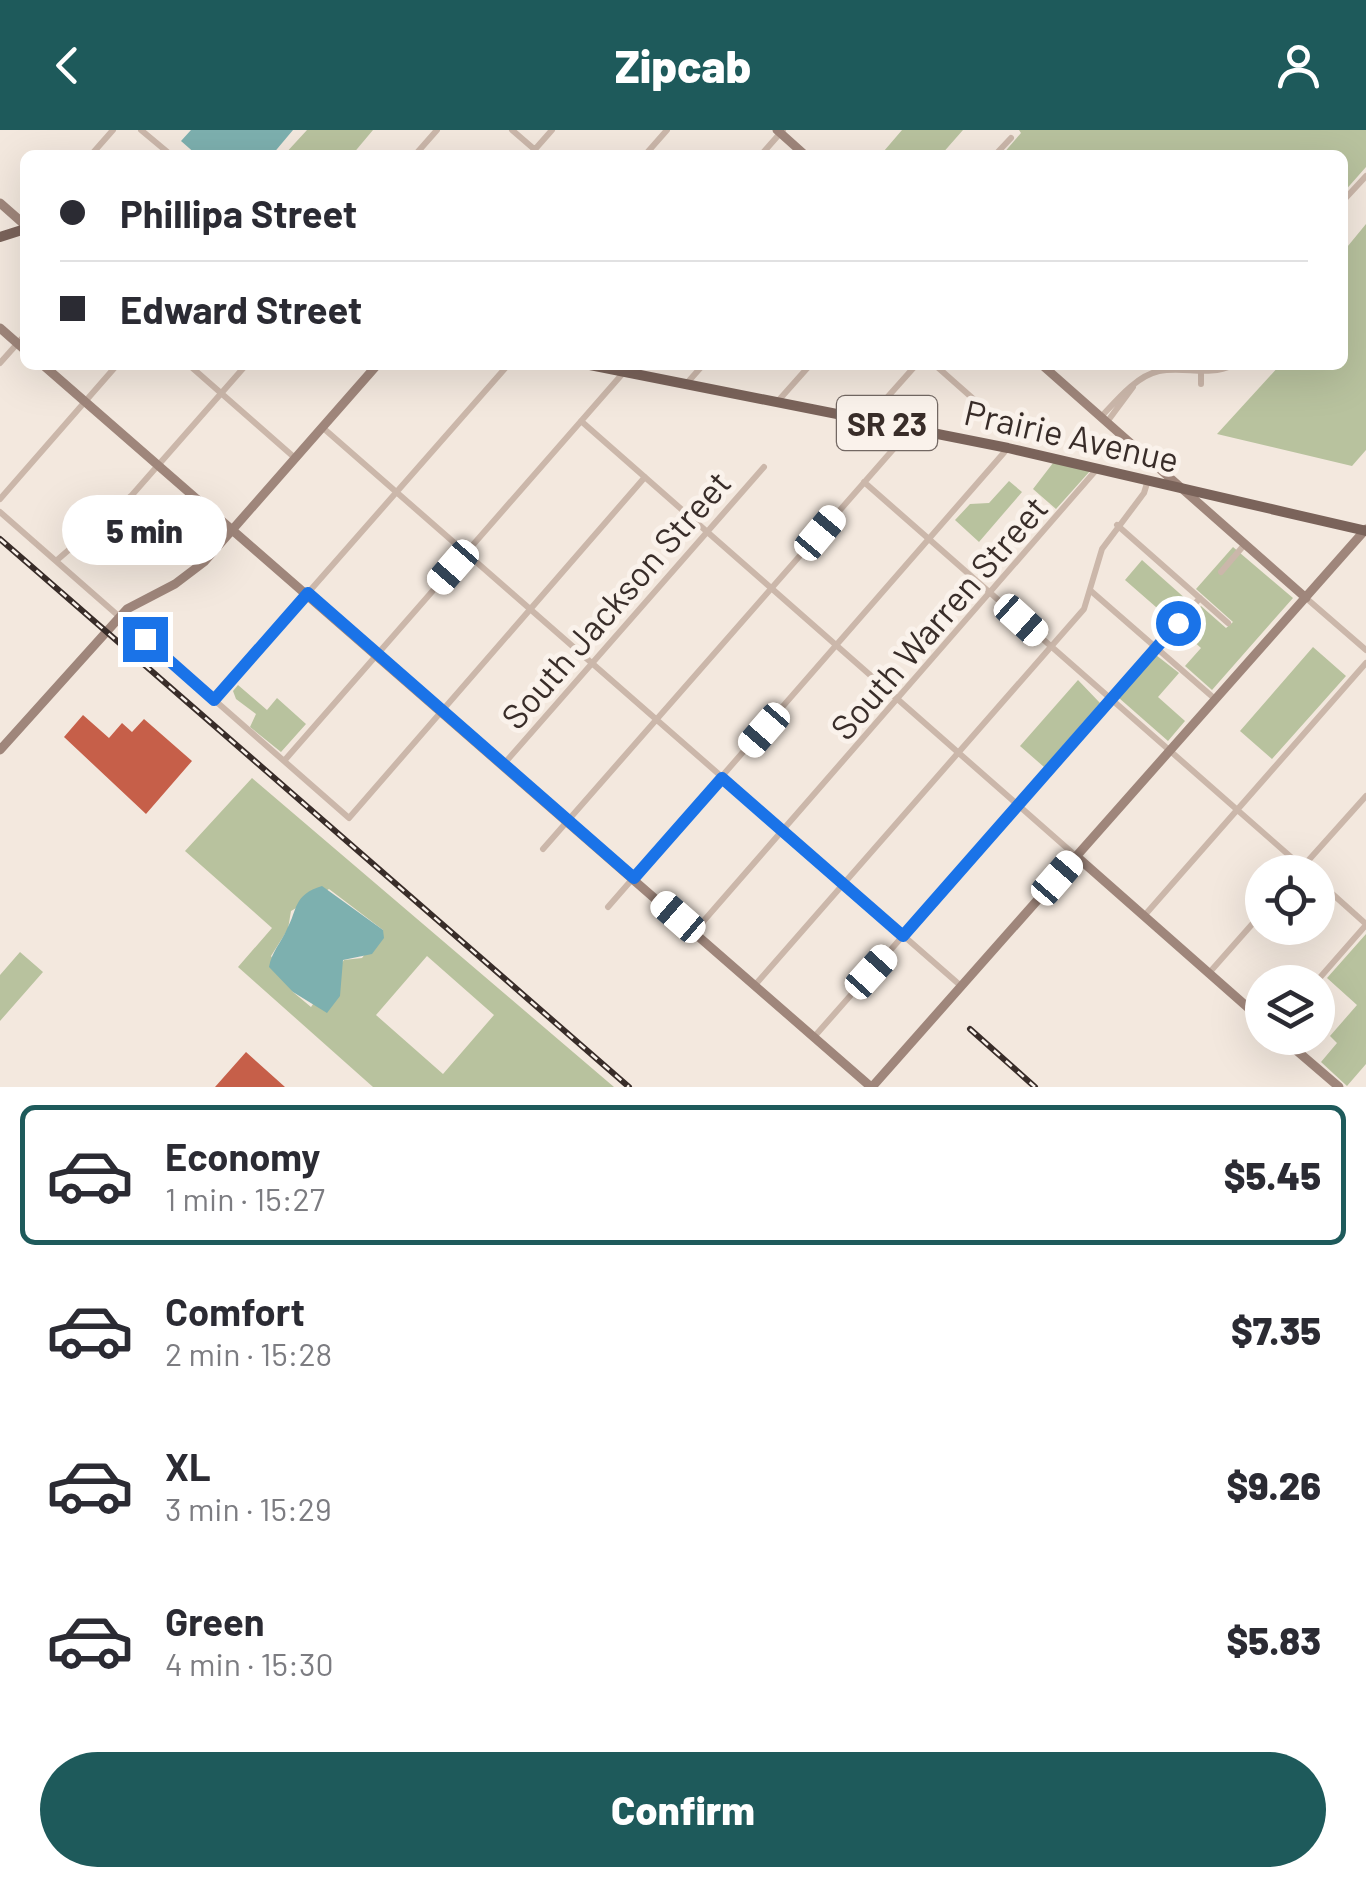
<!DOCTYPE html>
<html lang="en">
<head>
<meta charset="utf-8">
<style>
	body { margin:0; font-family:Barlow,sans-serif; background:#f7f7f7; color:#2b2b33; height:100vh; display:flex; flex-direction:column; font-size:38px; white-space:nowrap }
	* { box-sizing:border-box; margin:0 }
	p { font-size:32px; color:#7c7c81 }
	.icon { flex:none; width:55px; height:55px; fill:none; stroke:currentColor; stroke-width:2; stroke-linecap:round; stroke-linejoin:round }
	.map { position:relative; height:957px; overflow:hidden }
	.details { display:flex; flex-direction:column; background:#fff; flex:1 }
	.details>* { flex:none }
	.hud { position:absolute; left:20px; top:20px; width:1328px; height:220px; border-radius:15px; box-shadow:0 10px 40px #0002; display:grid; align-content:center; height:220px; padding:0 40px; background:#fff }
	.tools { position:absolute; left:1245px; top:725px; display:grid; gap:20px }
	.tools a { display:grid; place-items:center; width:90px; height:90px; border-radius:50%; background:#fff; box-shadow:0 10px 40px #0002; font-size:50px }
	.end { position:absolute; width:45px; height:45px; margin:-22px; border:12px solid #1a73e8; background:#fff; box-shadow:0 0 0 5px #fff }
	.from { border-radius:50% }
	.bubble { position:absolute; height:70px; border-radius:35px; background:#fff; box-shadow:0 10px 40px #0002; font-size:32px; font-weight:800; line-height:70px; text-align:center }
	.car { position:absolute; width:30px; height:60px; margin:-30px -15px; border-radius:12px; box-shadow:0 0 8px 2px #0007; background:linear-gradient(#fff 24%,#345 0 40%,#fff 0 76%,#345 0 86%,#fff 0) }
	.hud b { display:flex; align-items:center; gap:35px; height:95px; font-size:38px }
	.hud b+b { border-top:2px solid #e1e1e2 }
	.hud i { width:25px; height:25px; background:#2b2b33 }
	ul { padding:18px 0 0; list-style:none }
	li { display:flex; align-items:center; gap:30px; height:140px; margin:0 20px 15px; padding:0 20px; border:5px solid transparent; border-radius:15px }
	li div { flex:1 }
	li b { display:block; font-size:38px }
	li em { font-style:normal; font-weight:800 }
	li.on { border-color:#1e5a5b }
	li>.icon { width:90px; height:90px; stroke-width:1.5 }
	.action { display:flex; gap:20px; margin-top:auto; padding:20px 40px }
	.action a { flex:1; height:115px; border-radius:60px; background:#1e5a5b; color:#fff; font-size:40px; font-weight:800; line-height:115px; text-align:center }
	header { display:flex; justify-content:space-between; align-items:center; height:130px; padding:0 40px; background:#1e5a5b; color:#fff; font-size:45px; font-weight:800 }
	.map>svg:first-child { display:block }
</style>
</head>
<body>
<header><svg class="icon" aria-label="back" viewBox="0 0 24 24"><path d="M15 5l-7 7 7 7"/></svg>Zipcab<svg class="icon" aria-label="person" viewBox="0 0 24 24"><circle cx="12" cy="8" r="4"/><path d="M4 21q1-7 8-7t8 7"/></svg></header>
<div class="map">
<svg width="1366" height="957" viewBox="0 0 1366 957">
	<rect width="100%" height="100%" fill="#f3e8de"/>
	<path fill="#b8c29e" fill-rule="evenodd" d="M307,0H373L352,25H284Z
		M902,0H963L941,25H888L884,21Z
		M1019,0H1366V37L1343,63L1342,25H1002L1021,3Z
		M1366,94V320L1352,336L1217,304L1280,235H1342L1343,122Z
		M1053,333L1090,341L1056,379L1033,359Z
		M1009,351L1022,362L979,412L955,390L970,374L989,373Z
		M1233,417L1293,468L1212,560L1185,536L1201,518L1181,500L1201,476L1226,498L1233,492L1196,459Z
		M1142,430L1187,470L1172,491L1125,450Z
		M1313,517L1346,546L1272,629L1240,601Z
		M1156,525L1179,543L1158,567L1185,591L1168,611L1119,568Z
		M1078,550L1100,573L1044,637L1020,616Z
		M238,555L267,580L277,568L306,594L281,622L250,597L256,584L236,569L233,561Z
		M252,648L614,957H373L238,837L272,798L185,721ZM329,759L383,800L362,828L344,830L311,877L293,862L271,826L288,799L291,781ZM427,826L494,885L443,944L376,885Z
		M1366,804V934L1347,956L1321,932L1337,913L1330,906L1357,875L1327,848Z
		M20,822L43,842L0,891V845Z"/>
	<path fill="#7db0af" d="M191,0H293L272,25H197L181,11Z
		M322,756L383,800L384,808L372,824L343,830L340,866L327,883L293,862L269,837C272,821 281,813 287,799C298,779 293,765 322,756Z"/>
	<path fill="#c65f49" d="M83,585L109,608L122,593L132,602L144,589L192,631L146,684L64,607Z
		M246,922L285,957H215Z"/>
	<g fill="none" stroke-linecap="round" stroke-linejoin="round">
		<path stroke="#cbb7aa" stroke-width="6" d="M141,0L171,25
			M512,0L541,25
			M91,25L113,0
			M415,25L437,0
			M530,25L552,0
			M645,25L667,0
			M761,25L783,0
			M995,25L1011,8
			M1342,72L1366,46
			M0,233L25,205
			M189,235L295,328
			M935,235L978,273
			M687,253L703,235
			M1201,254V242
			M778,271L810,235
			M1101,287C1116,271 1136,246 1159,241C1185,236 1208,247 1233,235
			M868,289L916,235
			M581,291L1076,726
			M1107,292L1133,257
			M322,297L961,856
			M864,352L1308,742
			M0,369L117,235
			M0,382L349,688L645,347
			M1117,395L1228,493
			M56,431L132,365L246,235
			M1221,442L1245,414
			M1091,461L1215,569
			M1306,468L1366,520
			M214,570L508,235
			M284,631L624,242
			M503,635L764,337
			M543,719L911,299
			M1298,742L1366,666
			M1318,751L1366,794
			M608,777L1008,318
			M1144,786L1366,533
			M694,802L1097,339
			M1209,843L1262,783
			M1316,852L1366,795
			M755,855L1084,479L1102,419L1144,363L1148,350
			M814,907L1200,468"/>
		<path stroke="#9f867b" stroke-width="9" d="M777,0L805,25
			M0,73L25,95
			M0,198L25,220
			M43,235L871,957
			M1042,235L1306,468
			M0,620L127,479L175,454L204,432L377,235
			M1076,726L1262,890
			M1282,908L1339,957
			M872,957L1366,399"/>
		<path stroke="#7a635a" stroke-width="10" d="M0,107L25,99
			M590,235L1008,318L1366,401"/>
		<g stroke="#392d29" stroke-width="6">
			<path id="rail" d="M0,409L629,957
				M970,899L1035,957"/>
		</g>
		<use href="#rail" stroke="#faf2eb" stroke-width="2.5" stroke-dasharray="8" stroke-linecap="butt"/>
	</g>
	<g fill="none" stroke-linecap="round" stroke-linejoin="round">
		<path stroke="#1a73e8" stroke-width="12" d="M145,509L214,570L308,463L634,748L722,648L903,806L1178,493"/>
	</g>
	<g text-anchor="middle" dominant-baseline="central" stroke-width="10" stroke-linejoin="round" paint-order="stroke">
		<rect fill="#faf2eb" stroke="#736863" stroke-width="2.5" x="837" y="266" width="100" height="54" rx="8"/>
		<g font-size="32" font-weight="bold" fill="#392d29">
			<text x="887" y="293">SR 23</text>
		</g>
		<g font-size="35" fill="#392d29" stroke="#faf2eb">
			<text transform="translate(1072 305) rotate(13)">Prairie Avenue</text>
			<text transform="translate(615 469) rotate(-49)">South Jackson Street</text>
			<text transform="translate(938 487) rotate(-49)">South Warren Street</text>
		</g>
	</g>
</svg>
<div class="tools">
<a><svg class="icon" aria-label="locate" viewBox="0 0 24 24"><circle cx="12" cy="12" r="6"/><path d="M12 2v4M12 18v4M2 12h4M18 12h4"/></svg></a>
<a><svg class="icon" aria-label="layers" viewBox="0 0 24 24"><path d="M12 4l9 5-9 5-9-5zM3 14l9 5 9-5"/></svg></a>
</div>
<i class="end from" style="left:1178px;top:493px"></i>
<i class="end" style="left:145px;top:509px"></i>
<div class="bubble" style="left:62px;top:365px;width:165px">5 min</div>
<i class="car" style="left:820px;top:403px;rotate:40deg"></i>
<i class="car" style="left:453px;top:437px;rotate:221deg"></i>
<i class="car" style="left:1021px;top:490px;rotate:132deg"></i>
<i class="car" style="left:764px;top:600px;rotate:221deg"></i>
<i class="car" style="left:1057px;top:748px;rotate:41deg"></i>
<i class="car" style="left:678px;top:787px;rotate:311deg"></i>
<i class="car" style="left:871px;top:842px;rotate:42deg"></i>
<div class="hud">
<b><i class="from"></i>Phillipa Street</b>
<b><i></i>Edward Street</b>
</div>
</div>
<section class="details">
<ul>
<li class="on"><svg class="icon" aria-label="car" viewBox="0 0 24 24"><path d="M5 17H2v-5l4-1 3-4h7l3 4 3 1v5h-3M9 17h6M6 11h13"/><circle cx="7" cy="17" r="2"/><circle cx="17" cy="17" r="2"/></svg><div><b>Economy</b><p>1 min · 15:27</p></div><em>$5.45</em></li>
<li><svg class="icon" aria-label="car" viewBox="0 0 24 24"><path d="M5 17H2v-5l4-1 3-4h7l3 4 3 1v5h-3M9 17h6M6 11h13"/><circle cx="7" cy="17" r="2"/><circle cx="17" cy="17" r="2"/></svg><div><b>Comfort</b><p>2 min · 15:28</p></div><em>$7.35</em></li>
<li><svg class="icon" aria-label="car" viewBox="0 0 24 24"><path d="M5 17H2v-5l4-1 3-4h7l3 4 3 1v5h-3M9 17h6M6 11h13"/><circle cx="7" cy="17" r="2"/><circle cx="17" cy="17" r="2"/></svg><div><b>XL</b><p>3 min · 15:29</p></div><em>$9.26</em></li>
<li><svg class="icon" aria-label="car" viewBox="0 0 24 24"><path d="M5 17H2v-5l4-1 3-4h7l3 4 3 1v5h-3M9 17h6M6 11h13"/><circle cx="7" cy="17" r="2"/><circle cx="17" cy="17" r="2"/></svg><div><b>Green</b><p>4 min · 15:30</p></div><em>$5.83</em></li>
</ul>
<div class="action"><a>Confirm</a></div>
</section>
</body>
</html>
